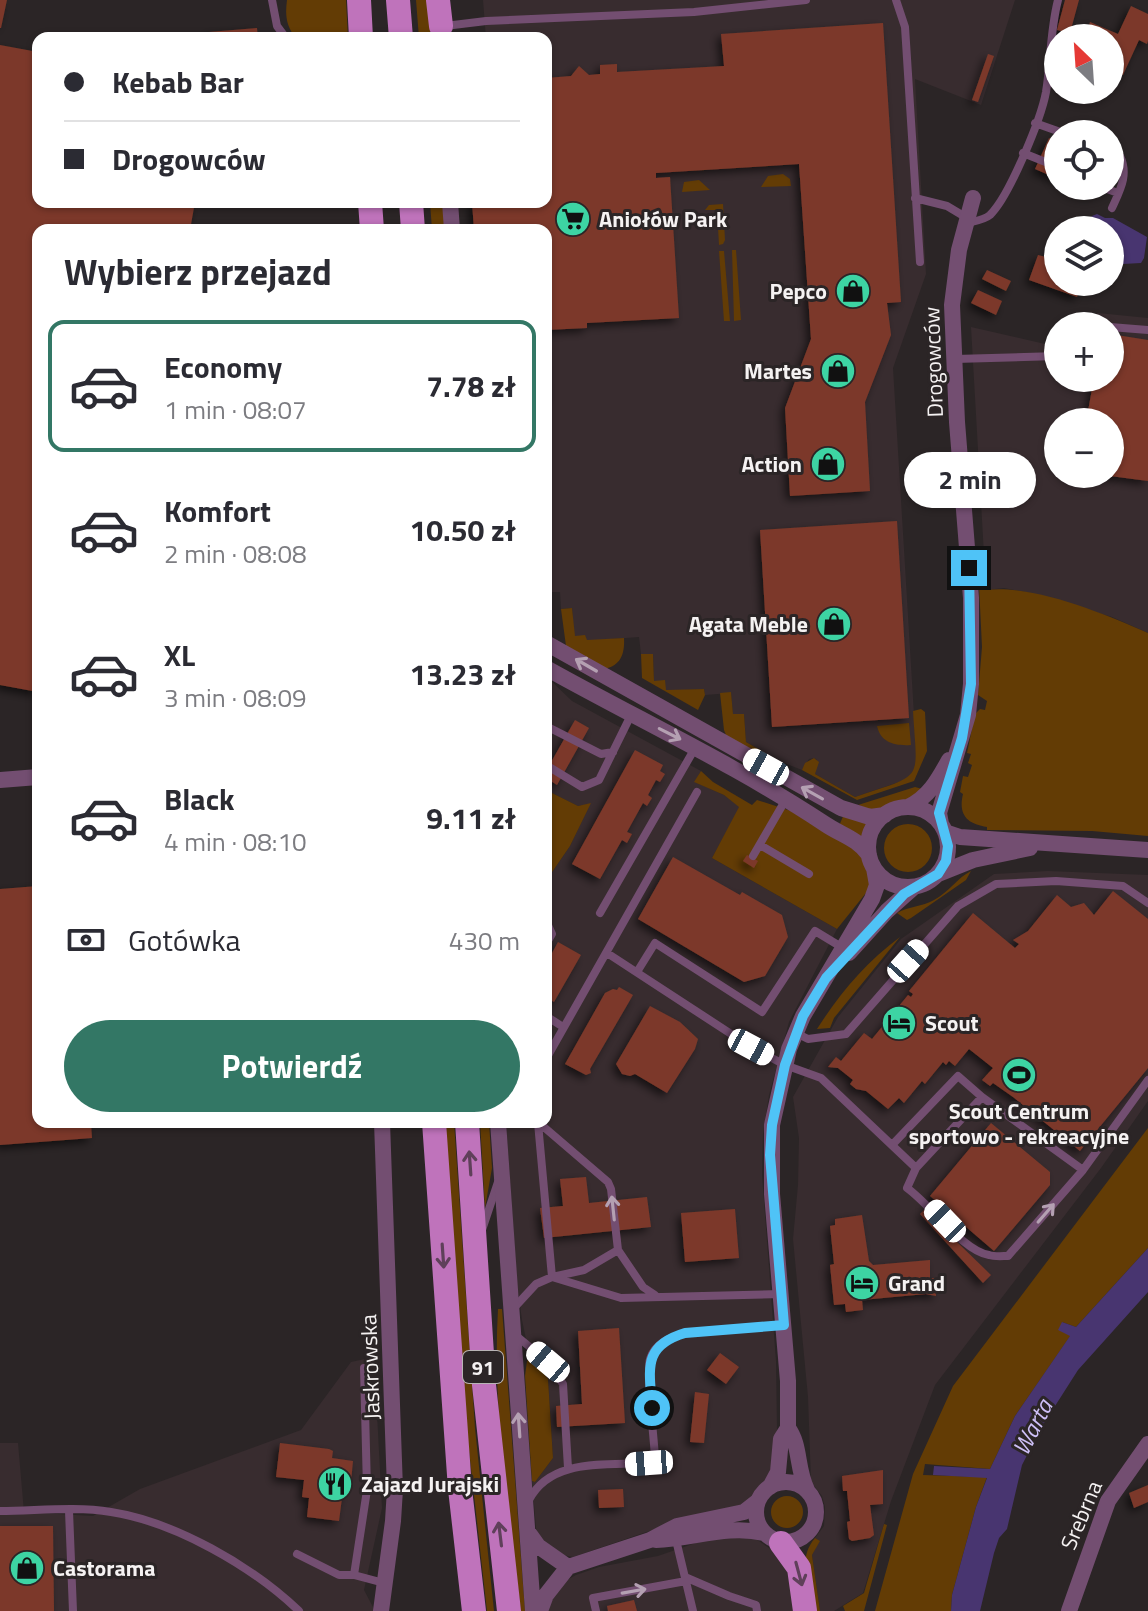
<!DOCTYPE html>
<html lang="pl">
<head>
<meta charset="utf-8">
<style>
	body { margin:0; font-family:"Titillium Web",sans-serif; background:#f2f2f3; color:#2b2b33; height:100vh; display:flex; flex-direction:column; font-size:30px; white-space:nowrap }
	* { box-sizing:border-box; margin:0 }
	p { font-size:26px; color:#7c7c81 }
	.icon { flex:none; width:44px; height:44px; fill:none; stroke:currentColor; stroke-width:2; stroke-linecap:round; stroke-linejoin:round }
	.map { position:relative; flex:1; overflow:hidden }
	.side { position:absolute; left:32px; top:224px; width:520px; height:904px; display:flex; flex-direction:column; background:#fff; border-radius:16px; box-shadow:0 2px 6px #0004 }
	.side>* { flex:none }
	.guide { position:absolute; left:32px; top:32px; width:520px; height:176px; border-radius:16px; box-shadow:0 2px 6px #0004; display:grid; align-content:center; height:176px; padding:0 32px; background:#fff }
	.needle { width:52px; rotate:335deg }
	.controls { position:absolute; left:1044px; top:24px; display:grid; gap:16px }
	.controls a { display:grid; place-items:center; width:80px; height:80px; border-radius:50%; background:#fff; box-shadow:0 2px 6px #0004; font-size:40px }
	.end { position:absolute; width:36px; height:36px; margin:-18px; border:10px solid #4fc3f7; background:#111; box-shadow:0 0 0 4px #111 }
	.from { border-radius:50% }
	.bubble { position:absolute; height:56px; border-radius:28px; background:#fff; box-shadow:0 2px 6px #0004; font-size:26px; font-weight:700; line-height:56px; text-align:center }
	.car { position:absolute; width:24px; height:48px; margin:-24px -12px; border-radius:10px; box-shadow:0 0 6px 2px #0007; background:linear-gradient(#fff 24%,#345 0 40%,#fff 0 76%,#345 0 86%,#fff 0) }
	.guide b { display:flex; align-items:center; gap:28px; height:76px; font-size:30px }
	.guide b+b { border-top:2px solid #e1e1e2 }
	.guide i { width:20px; height:20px; background:#2b2b33 }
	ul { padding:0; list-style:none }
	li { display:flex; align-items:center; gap:24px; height:132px; margin:0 16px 12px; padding:0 16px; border:4px solid transparent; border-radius:16px }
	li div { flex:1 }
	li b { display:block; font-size:30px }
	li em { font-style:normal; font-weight:700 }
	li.active { border-color:#337765 }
	li>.icon { width:72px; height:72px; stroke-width:1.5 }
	h2 { padding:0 32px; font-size:36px; line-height:96px }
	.pay { display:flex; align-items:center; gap:20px; height:88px; padding:0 32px; font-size:30px }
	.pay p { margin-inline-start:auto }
	.action { display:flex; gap:16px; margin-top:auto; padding:16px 32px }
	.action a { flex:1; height:92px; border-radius:48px; background:#337765; color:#fff; font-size:32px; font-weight:700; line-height:92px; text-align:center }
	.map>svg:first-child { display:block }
</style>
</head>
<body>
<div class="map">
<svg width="1148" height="1611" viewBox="0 0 1148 1611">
	<defs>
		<filter id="shadow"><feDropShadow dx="-4" dy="4" stdDeviation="4" flood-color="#0009"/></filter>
	</defs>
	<rect width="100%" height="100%" fill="#2b2526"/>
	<path fill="#382c2f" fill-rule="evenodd" d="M483,0H1015L981,105L915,79L926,274L893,368L917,765L908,779L855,797L815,774L817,760L814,758L809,759L802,770L779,761L746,742L744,715H733L731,693L705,695L704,689L666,691L654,681L653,654H641L639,637L586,641L574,636L572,608L561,609L560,592H546V230H474L472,202H546V38H486Z
		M1098,313L1148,318V633L1112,617L1030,593L1004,588L986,590L971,327L1058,347V378H1110V326H1083ZM1058,422H1110V474H1058Z
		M546,676L572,701L701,771L695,782L724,795L740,807L712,858L837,929L789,1022L769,1095L763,1134L762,1175L776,1361L777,1431L773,1474L743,1507L676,1522L573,1557L557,1554L538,1535L536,1528L532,1481L535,1482L553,1458L548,1379L530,1358L522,1320L517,1283L506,1122H546V881L570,846L590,804L578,806L546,790Z
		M1048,871L1148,875V1101L1101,1168L935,1385L891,1501L863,1593L834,1611H820L812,1555L819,1541L815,1538L824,1526L825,1507L822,1496L811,1482L808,1397L793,1239L798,1185L799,1138L793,1097L838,1017L901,939L994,874Z
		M374,1357L382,1508L364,1590L375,1611H0V1443H18L24,1512L93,1516L140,1489L301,1430L351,1362Z
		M753,1537L785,1559L797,1611H546L549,1602L565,1581L576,1575L599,1567L658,1556L707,1539Z"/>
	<path fill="#633c05" d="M287,0H346L348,38H296C286,26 285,15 287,0Z
		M416,0H427L431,38H419Z
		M783,174L790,179L791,186L761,187L768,176Z
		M699,180L710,190L682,192L684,182Z
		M430,202H445L447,230H432Z
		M723,204L725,240L723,244L719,245L717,210H705L709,205Z
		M732,250H736L741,320L734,321Z
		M719,251H724L730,321H724Z
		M985,582L986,590C1033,584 1105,614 1148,633V836L1092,831L987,830V827C967,824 958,815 963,794L960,792L963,776L968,777L972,765L968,763L971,754L967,753L975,714L980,709L985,710L987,701L978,695L982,647L979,586Z
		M572,608L575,636L585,635L587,640L624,638C625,655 620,667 602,669L566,646L561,609Z
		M641,654H653L654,681L665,680L666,690L704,689L705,695L698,710L642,678Z
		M731,692L733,714H744L746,742L779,761L774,764L728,740L724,730L720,693Z
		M921,709L925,712L927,751L914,781L857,800L802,770L805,763L814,758L819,762L815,774L855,797C926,773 917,783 913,711Z
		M909,723L911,745C895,746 881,743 877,726Z
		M701,771L713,782L752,805L757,800L791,811L861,853L870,878V888L837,929L712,858L739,807L724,795L694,782Z
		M915,787L926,790L908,801L873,811L858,805Z
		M546,790L578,806L591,803L570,846L546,881Z
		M844,814L868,824L863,837L839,826Z
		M884 848a24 24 0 1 1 48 0a24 24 0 1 1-48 0Z
		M971,871L966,880L911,918L907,920L897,913C909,906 922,907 934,900C949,892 957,878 971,871Z
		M900,937L834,1018L830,1028L817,1029C840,993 866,962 900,937Z
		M445,1122H454L475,1428L494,1611H487L467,1432Z
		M480,1122H489L492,1168L485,1208Z
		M1148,1128V1248L1076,1327L1062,1322L1071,1335L1015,1416L990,1469L925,1464L923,1475L987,1477L976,1507L952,1595L951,1611H875L913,1474L953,1386Z
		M498,1309H502L525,1611H521C509,1511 492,1410 498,1309Z
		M530,1358L548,1379L553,1458L535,1482L532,1481L525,1376L527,1361Z
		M771 1512a16 16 0 1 1 32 0a16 16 0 1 1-32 0Z
		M884,1524L887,1525L864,1611H845L843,1606L864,1593Z
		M815,1538L820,1541L812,1555L820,1611H813C808,1585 797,1559 815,1538Z"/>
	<path fill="#483570" d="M1097,214L1105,218H1113L1147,237L1144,258L1141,263L1123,264L1110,261V230H1085L1092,216Z
		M1148,1248V1292L1078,1370L1041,1428L1022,1465L1007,1529L999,1538L994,1553L980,1611H951L952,1595L976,1507L987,1478L933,1475L934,1466L990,1469L1015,1416L1070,1336L1058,1330L1062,1322L1076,1327Z"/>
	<path fill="#7c3929" filter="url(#shadow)" d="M0,0H7L1,28H0Z
		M1065,0H1079L1070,33L1057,30Z
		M1131,6L1148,14V41L1147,44L1139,40L1123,75L1110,69V38H1085L1090,22L1118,34Z
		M883,23L901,302L887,303L891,335L865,402L870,491L790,496L785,408L811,339L799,164L656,173V178L670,177L679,318L587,323V328L546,330V230H474L472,202H546V78L571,76L579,66L589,75L600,74V65L617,64V72L724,66L721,34Z
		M257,28L258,38H209V32Z
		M0,45L38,52V202H195L190,230H38V692L0,685Z
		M988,54L994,56L978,102L972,100Z
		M1049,138L1058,142V179L1035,169Z
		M1075,186H1095L1092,193Z
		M1038,255L1058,260V282H1092L1091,286L1082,283L1077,297L1029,280Z
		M987,270L1011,281L1006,291L982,279Z
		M978,290L1002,301L996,315L971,303Z
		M1110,334L1148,340V481L1110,476V422H1086L1094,378H1110Z
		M546,344H548L551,398H546Z
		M897,521L909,718L772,727L760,530Z
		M575,720L589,728L557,785L546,778V771Z
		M635,750L663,765L660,771L665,774L660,782L656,780L648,795L652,798L647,806L643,803L627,832L632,834L627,843L622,840L600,879L572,864Z
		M747,855L758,861L754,868L743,861Z
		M673,857L740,895L742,892L782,915L788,937L765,976L744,982L638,919Z
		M38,886V1122H91L92,1138L0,1145V889Z
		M1113,891L1148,919V1068L1080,1151L1013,1097L993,1083L990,1086L982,1080L993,1068L969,1049L955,1066L949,1061L946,1065L943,1062L925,1084L922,1081L904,1103L899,1098L888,1109L866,1091L856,1089L850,1084L853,1080L838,1068L828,1067L836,1057L841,1061L864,1033L872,1039L908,995L911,997L913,994L909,991L973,913L1015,948L1019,944L1013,940L1028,931L1057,895L1071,907L1084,903L1094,915Z
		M558,942L581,955L554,1002L546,997V964Z
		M619,987L633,995L590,1069L591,1073L586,1075L565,1064L605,993L613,989L617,990Z
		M650,1006L680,1022L698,1039L695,1049L667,1093L635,1074L630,1076L622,1074L616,1064Z
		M991,1123L1050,1172V1185L994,1251L930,1196Z
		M586,1177L589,1203L647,1197L651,1227L544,1238L540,1208L563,1206L560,1179Z
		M735,1209L739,1258L685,1262L681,1213Z
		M924,1210L991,1275L983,1283L920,1214Z
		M862,1215L869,1261L873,1265L930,1260V1278H935L936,1296L926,1294L862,1300L863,1310L846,1312L845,1304L834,1305L830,1265L834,1264L830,1226L835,1225V1219Z
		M619,1328L625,1423L557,1427L556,1406L582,1404L578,1331Z
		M720,1353L739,1367L726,1384L707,1370Z
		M695,1392L709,1394L704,1443L690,1442Z
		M280,1443L329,1449L333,1451L332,1458L353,1461L351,1482L344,1481V1499L342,1498L339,1521L307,1517L309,1498L302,1497L304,1480L276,1477Z
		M883,1470V1504L870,1505L874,1535L870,1538L852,1541L849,1539L847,1522L850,1521L847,1491H843L842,1476Z
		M1148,1485V1502L1134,1508L1129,1493Z
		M623,1489L624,1507L599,1508L598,1490Z
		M0,1526H53L54,1611H0Z
		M634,1600L637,1611H608L607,1606Z"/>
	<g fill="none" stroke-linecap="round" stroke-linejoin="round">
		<path stroke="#734e71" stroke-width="8" d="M272,0L277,26L286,38
			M896,0L905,27L920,262
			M445,26L486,21L694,12L806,0
			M1035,123L1066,134
			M1110,152L1120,156C1129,175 1120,190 1112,208
			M1023,153L1058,167
			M1099,186L1118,193
			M915,198L947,206L967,218
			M967,223C975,221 984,220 990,215C1009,197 1041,119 1046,92C1051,61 1050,31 1058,0
			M1110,327L1148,330
			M955,359L1058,356
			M546,726L601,754L613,752
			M546,765L582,787L599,780L631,715
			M760,845L809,874
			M753,856L786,799
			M600,913L695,748
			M546,921L552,934L546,944
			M607,953L751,1047L785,1065L821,1078L916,1168L907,1188C931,1205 963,1251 989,1255C995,1257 1003,1256 1008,1256L1083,1170L1148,1080
			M637,972L655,943L762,1012L815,931L843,948
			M546,1016L563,1027
			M796,1033L808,1039L846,1034L958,906L996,884L1056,881L1123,886L1148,903
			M546,1059L697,792
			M538,1122L608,1182L611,1189L618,1250L643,1287L655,1295
			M538,1123L552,1277L621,1298L781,1294
			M893,1144L958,1076L982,1097L1083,1170
			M916,1168L982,1097
			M482,1230L498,1182
			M512,1310L536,1284L552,1277L584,1270L618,1250
			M514,1334L548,1362L563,1384L568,1468
			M529,1500C551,1457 608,1466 649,1463L655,1457C654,1439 646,1371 650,1359C655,1343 671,1337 685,1333L784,1325
			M0,1511C36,1511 75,1506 111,1512C175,1522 252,1566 299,1611
			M69,1511L73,1611
			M676,1540L693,1611
			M297,1554L339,1575H354L367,1490L364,1368
			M354,1575L384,1583
			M685,1577L729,1596L756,1605L757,1611
			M596,1611L593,1598L686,1581"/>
		<path stroke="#734e71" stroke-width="16" d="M450,202L452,230
			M546,643L841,808L870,817L885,815
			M546,668C639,720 736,765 825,824C841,835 857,838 869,855
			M0,780L38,777
			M908,807C929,797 938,780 949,760
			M868 847a40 40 0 1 1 80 0a40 40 0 1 1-80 0Z
			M941,824L939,813L968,715L971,684V598L957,422L952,305L959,250L973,198
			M945,832L960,837L1148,850
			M938,874L973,860L1030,848
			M849,953L887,911L914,887
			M498,1122L533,1611
			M788,1428C801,1446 796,1467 807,1490
			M756 1512a30 30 0 1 1 60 0a30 30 0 1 1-60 0Z
			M770,1487L778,1472L781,1439L788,1428V1381L772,1194V1125L789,1049L803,1016L872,899L877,885L874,868
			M528,1532L538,1546L568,1567
			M656,1540C692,1539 728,1524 764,1533
			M381,1611L393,1521L395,1489L382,1122
			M540,1611L546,1595L568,1567L650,1540L677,1526L744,1512L758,1501
			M1069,1611L1108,1501L1148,1444"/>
		<path stroke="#bf73bb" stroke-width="24" d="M359,0L361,38
			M398,0L401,38
			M438,0L441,26
			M370,202L372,230
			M411,202L413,230
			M434,1122L460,1489L474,1611
			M467,1122L484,1385L509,1611
			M781,1543L799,1568L805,1611"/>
	</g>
	<defs><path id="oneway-shaft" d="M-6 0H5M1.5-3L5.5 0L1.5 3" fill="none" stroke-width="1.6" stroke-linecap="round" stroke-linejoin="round" transform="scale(2)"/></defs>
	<g stroke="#b4a0b2">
		<use href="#oneway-shaft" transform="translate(586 665) rotate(-150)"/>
		<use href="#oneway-shaft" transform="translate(670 734) rotate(27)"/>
		<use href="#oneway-shaft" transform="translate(812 793) rotate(-151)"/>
		<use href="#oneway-shaft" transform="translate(613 1208) rotate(-96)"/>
		<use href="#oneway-shaft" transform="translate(1046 1213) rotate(-49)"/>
		<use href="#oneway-shaft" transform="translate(519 1425) rotate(-94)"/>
		<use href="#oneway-shaft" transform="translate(634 1591) rotate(-10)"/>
	</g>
	<g stroke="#5f405a">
		<use href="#oneway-shaft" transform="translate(470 1163) rotate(-94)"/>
		<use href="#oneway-shaft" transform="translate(443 1256) rotate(86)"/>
		<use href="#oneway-shaft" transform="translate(500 1534) rotate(-97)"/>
		<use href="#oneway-shaft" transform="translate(799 1574) rotate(75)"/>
	</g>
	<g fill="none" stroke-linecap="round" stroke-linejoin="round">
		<path stroke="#4fc3f7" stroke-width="10" d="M652,1408C650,1371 641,1346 685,1333L784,1325L770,1155L772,1125L785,1065L803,1016L826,978L904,894L938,874L946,861L948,846L939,813L962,738L971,684L969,568"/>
	</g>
	<defs>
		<g id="supermarket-disc" transform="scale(1.8)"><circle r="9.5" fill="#3dd4a3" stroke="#2b2526"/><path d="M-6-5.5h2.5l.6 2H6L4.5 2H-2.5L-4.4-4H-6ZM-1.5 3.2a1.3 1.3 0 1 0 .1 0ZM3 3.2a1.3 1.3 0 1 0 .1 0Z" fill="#111"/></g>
		<g id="shop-disc" transform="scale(1.8)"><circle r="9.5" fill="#3dd4a3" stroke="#2b2526"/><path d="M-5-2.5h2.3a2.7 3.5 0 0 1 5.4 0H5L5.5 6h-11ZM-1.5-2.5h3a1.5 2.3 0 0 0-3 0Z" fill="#111"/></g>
		<g id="hotel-disc" transform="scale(1.8)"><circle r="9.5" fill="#3dd4a3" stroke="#2b2526"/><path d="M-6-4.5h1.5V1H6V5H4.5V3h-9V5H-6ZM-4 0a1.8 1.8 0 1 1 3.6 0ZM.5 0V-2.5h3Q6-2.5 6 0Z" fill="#111"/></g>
		<g id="stadium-disc" transform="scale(1.8)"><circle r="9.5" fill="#3dd4a3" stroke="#2b2526"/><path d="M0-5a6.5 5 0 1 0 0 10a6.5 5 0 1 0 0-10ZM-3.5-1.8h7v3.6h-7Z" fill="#111"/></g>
		<g id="restaurant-disc" transform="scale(1.8)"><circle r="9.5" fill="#3dd4a3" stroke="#2b2526"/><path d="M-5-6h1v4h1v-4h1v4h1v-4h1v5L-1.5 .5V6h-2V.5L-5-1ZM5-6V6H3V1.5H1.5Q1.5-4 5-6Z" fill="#111"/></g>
	</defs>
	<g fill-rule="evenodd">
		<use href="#supermarket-disc" x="573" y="219"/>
		<use href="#shop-disc" x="853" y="291"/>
		<use href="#shop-disc" x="838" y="371"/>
		<use href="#shop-disc" x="828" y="464"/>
		<use href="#shop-disc" x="834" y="624"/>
		<use href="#hotel-disc" x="899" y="1023"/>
		<use href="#stadium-disc" x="1019" y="1075"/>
		<use href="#hotel-disc" x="862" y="1283"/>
		<use href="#restaurant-disc" x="335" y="1484"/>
		<use href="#shop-disc" x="27" y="1568"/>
	</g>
	<g text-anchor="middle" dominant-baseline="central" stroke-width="6" stroke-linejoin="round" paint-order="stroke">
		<rect fill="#2b2526" stroke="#b8b4b5" stroke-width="2" x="463" y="1351" width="40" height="32" rx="6"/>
		<g font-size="20" font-weight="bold" fill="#f5f2f2">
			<text x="483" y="1367">91</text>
		</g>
		<g font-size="22" font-weight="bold" fill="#f5f2f2" stroke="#2b2526" text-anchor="start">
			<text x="599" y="219">Aniołów Park</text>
			<text x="827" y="291" text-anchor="end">Pepco</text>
			<text x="812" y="371" text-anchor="end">Martes</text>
			<text x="802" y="464" text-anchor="end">Action</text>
			<text x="808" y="624" text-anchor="end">Agata Meble</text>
			<text x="925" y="1023">Scout</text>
			<text x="1019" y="1111" text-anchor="middle">Scout Centrum<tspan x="1019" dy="25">sportowo - rekreacyjne</tspan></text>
			<text x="888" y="1283">Grand</text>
			<text x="361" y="1484">Zajazd Jurajski</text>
			<text x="53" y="1568">Castorama</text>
		</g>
		<g font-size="22" fill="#f5f2f2" stroke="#2b2526">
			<text transform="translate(933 362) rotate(-92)">Drogowców</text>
			<text transform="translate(370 1367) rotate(-92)">Jaskrowska</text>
			<text transform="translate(1081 1515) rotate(-67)">Srebrna</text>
		</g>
		<g font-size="24" font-style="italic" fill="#cdbff6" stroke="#2b2526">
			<text transform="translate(1032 1427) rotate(-63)">Warta</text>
		</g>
	</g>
</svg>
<div class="controls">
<a><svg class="needle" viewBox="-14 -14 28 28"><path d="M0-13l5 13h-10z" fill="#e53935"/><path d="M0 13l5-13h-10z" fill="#7c7c81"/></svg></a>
<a><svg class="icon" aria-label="locate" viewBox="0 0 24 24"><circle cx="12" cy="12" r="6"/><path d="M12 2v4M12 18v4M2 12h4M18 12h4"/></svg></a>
<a><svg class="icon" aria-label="layers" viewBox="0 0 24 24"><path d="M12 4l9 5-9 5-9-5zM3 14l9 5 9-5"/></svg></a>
<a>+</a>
<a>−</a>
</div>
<i class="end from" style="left:652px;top:1408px"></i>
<i class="end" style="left:969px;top:568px"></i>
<div class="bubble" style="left:904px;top:452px;width:132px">2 min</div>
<i class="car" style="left:766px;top:767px;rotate:299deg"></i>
<i class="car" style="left:908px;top:961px;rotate:42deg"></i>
<i class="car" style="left:751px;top:1047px;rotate:118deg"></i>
<i class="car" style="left:945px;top:1221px;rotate:316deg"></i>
<i class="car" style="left:548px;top:1362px;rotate:310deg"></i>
<i class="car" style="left:649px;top:1463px;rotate:266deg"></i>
<div class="guide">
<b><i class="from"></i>Kebab Bar</b>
<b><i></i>Drogowców</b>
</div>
<section class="side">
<h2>Wybierz przejazd</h2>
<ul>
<li class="active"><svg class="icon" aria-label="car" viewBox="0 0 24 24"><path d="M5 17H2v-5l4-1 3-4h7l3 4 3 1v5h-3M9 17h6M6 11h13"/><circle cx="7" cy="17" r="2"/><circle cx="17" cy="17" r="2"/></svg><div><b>Economy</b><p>1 min · 08:07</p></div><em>7.78 zł</em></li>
<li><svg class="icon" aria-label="car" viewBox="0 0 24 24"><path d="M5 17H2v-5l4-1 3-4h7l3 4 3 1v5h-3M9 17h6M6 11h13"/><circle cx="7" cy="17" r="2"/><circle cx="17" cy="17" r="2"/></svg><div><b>Komfort</b><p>2 min · 08:08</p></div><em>10.50 zł</em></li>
<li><svg class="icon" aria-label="car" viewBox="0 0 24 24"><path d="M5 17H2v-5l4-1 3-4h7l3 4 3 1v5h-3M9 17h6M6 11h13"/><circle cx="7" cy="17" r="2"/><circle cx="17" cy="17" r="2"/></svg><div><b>XL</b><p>3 min · 08:09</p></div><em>13.23 zł</em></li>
<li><svg class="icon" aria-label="car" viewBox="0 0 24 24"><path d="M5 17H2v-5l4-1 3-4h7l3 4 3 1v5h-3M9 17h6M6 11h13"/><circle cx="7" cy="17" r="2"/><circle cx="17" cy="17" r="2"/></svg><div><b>Black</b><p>4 min · 08:10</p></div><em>9.11 zł</em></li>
</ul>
<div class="pay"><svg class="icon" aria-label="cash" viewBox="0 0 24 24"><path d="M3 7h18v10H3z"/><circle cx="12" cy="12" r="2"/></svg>Gotówka<p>430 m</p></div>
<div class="action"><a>Potwierdź</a></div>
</section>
</div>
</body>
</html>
